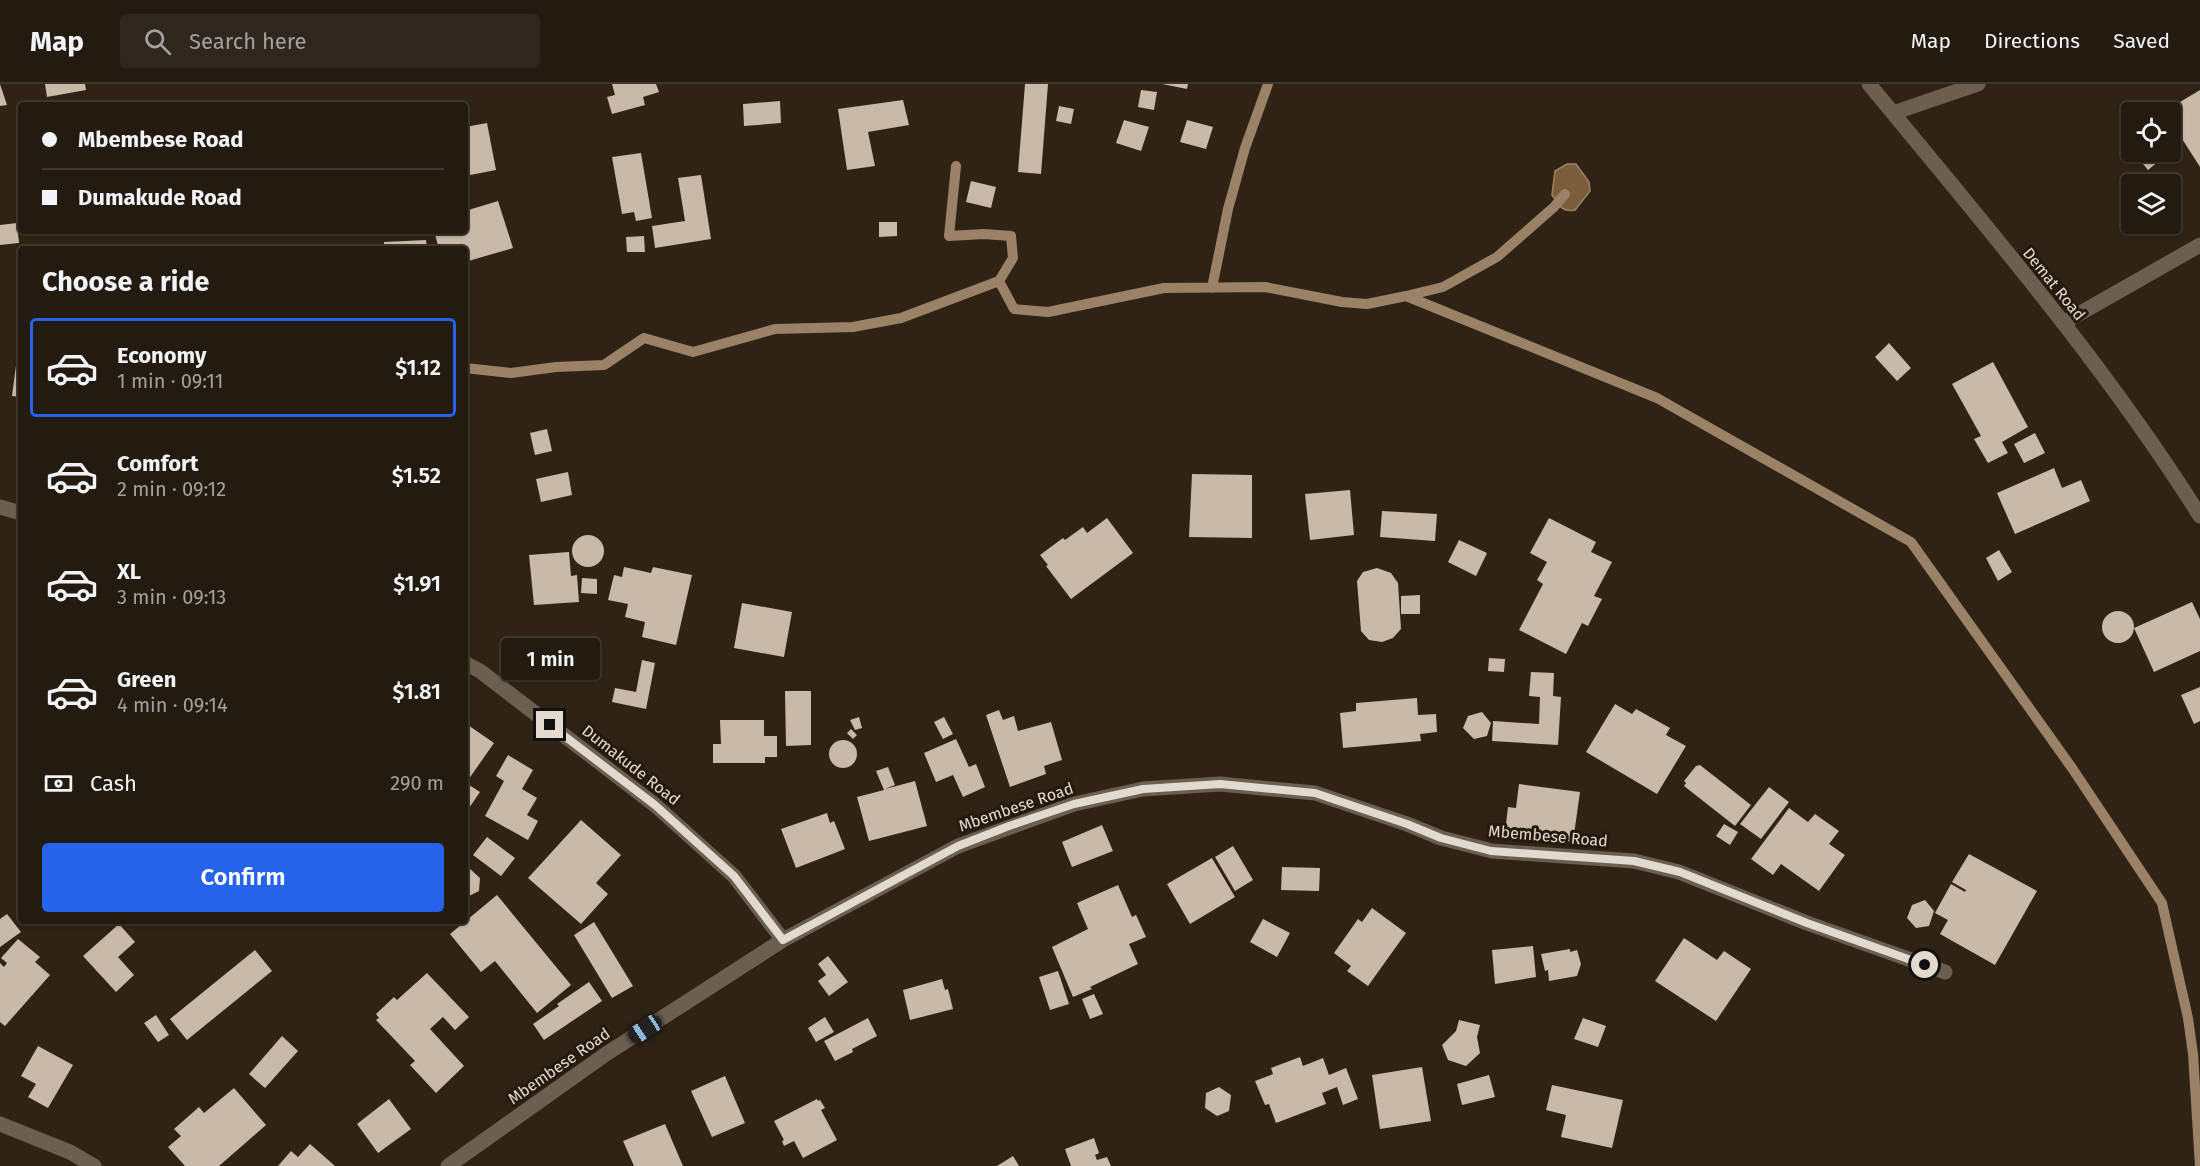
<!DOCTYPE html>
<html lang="en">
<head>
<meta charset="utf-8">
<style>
	body { margin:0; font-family:"Fira Sans",sans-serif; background:#2f271e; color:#f1f3f6; height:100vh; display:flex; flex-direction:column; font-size:22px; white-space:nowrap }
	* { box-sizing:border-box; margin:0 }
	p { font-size:20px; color:#a3a19f }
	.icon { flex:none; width:33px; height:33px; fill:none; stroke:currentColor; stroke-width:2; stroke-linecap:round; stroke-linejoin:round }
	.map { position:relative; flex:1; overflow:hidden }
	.details { position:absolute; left:18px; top:162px; width:450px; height:678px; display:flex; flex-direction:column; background:#231a10; border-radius:6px; box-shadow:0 2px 4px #0004,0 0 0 2px #403830 }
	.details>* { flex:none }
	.guide { position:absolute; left:18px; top:18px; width:450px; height:132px; border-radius:6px; box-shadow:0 2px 4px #0004,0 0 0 2px #403830; display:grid; align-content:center; height:132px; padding:0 24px; background:#231a10 }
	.controls { position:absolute; left:2121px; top:18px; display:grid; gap:12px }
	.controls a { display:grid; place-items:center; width:60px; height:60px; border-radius:6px; background:#231a10; box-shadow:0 2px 4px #0004,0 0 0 2px #403830; font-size:30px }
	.end { position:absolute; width:27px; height:27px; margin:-14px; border:8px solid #e2dad1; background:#111; box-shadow:0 0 0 3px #111 }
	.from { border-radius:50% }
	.bubble { position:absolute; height:42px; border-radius:6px; background:#231a10; box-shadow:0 2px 4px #0004,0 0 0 2px #403830; font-size:20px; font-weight:600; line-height:42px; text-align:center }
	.car { position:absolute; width:18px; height:36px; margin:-18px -9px; border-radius:8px; box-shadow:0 0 4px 2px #0007; background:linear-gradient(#222 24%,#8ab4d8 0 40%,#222 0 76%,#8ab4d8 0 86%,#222 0) }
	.guide b { display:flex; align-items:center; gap:21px; height:57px; font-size:22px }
	.guide b+b { border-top:2px solid #403830 }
	.guide i { width:15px; height:15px; background:#f1f3f6 }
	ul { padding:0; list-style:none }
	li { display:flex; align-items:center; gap:18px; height:99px; margin:0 12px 9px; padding:0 12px; border:3px solid transparent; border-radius:6px }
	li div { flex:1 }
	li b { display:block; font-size:22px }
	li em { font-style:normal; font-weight:600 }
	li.active { border-color:#2563eb }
	li>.icon { width:54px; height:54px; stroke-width:1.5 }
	h2 { padding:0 24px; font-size:27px; line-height:72px }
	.pay { display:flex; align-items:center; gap:15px; height:66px; padding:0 24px; font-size:22px }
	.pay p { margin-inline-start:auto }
	.primary-button { display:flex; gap:12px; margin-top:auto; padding:12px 24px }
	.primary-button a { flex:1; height:69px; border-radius:6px; background:#2563eb; color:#fff; font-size:24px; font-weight:600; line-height:69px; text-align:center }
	header { display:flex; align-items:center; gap:36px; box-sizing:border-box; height:84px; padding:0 30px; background:#231a10; border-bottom:2px solid #403830 }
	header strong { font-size:28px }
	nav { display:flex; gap:33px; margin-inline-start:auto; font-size:21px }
	.search { width:420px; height:54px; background:#2f271e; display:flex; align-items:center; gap:15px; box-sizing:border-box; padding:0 21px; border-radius:6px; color:#a3a19f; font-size:22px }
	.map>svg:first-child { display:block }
</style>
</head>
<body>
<header>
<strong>Map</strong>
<div class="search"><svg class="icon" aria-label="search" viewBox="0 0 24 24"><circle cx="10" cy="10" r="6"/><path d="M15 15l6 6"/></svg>Search here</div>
<nav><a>Map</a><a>Directions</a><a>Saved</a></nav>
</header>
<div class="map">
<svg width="2200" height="1082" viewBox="0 0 2200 1082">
	<rect width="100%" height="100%" fill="#2f2316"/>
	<path fill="#7c5d39" stroke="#9b8267" stroke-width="1.5" d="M1567,80H1576L1589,98L1590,107L1575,126C1562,129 1559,121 1552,111L1555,87Z"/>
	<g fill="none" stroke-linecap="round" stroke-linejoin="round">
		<path stroke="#9b8267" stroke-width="10" d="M956,82L949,152L984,150L1011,152L1013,174L999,197
			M1212,204L1228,125L1245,64L1268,0
			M1406,212L1443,203L1497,173L1554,123L1565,110
			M465,284L511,289L556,283L604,281L644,254L693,268L775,245L853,243L901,234L999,197L1014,225L1048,228L1164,204L1265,203L1342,218L1367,220L1406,212L1657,314L1911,458L2072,684L2162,819L2188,934L2193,970L2200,1082"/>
	</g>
	<path fill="#c8b9a8" d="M0,0L7,21L0,22Z
		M45,0H85L86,6L47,13Z
		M612,0H656L659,8L643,13L645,21L612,30L607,13L615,11Z
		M1025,0H1048L1041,90L1018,88Z
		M1162,0H1188L1187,5Z
		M1141,6L1157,8L1154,26L1138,23Z
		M2200,6V83L2170,36V28L2165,27Z
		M903,16L909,41L868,48L875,82L847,86L838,25Z
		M780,17L781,39L744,42L743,20Z
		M1059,22L1074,25L1071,40L1056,37Z
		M1124,36L1149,43L1141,67L1116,59Z
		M1187,36L1213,43L1206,65L1180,58Z
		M487,39L496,86L465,92V43Z
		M2170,52L2178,62L2170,67Z
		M2133,68H2170L2148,86Z
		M641,69L652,134L636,137L634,128L622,130L612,73Z
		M701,91L711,155L655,164L652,142L685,137L678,94Z
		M971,97L996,103L991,124L966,118Z
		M498,117L513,164L465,178V165H439L434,147H465V127Z
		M879,138H897V152L879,153Z
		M17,139L19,159L0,161V141Z
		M644,152L645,168H627L626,153Z
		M426,156L427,165H384V158Z
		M1889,259L1911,284L1897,297L1875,273Z
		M18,266H21V313L12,312Z
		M1993,278L2028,343L2002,358L2008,369L1988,379L1974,355L1981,352L1952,300Z
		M547,345L552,367L535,371L530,349Z
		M2035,349L2045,369L2024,379L2014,360Z
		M2054,384L2062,404L2081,396L2090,417L2015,450L1997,409Z
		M568,388L572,411L541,418L536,395Z
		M1192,390L1252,391V454L1189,453Z
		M1350,406L1354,451L1310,456L1305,410Z
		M1382,427L1437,430L1435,457L1380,453Z
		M1107,434L1133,469L1071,515L1046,482L1048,481L1040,471L1063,454L1065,456L1083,443L1087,449Z
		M1549,434L1596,458L1591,468L1612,478L1594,512L1602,515L1588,542L1582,539L1566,570L1519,546L1543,500L1537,496L1547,478L1530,469Z
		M572 467a16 16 0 1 1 32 0a16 16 0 1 1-32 0Z
		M1459,456L1487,469L1476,492L1448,478Z
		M1999,466L2012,488L1998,497L1986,474Z
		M569,468L571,492L577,491L579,518L534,521L529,471Z
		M624,483L651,489L653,483L692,491L676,561L642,553L645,538L625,533L628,520L608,516L614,491L622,493Z
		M1377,484L1391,489L1398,499L1401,545L1393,554L1382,558L1369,556L1361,547L1357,497L1363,488Z
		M582,494L597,495V510L581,509Z
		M1420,511V530H1401V512Z
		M2192,518L2200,535V567L2154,588L2134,544Z
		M742,519L792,528L784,573L734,564Z
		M2102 543a16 16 0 1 1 32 0a16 16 0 1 1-32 0Z
		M1489,574L1505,575L1504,588L1488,587Z
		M642,576L655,579L646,625L612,618L615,604L636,608Z
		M1531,588L1554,589L1553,612L1561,613L1558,661L1492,657L1493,637L1539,640L1540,613L1529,612Z
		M2200,603V637L2194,640L2181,611Z
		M785,607H811V661L786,662Z
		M1417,614L1418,631L1436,630L1437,648L1420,650L1421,657L1343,664L1340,629L1356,627V619Z
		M1615,620L1632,630L1636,625L1670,644L1666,651L1686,662L1657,710L1586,668Z
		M999,626L1003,636L1014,632L1018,647L1051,638L1062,676L1044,682L1046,690L1010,703L986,631Z
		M1482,628L1491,639L1487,652L1474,655L1463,644L1468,632Z
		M859,633L862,644L855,646L850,636Z
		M944,633L953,650L943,655L934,638Z
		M720,636H764V652H777V673H765V679H713V660H721Z
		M465,639L494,659L466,699L480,708L465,730Z
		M851,645L857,651L853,655L847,649Z
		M956,655L969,683L976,680L985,703L963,713L953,691L936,698L924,669Z
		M829 670a14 14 0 1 1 28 0a14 14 0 1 1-28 0Z
		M21,662V683L20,684L18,674Z
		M508,671L533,686L522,705L537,714L527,731L538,737L528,756L485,732L504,697L496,692Z
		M1700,681L1751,721L1735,742L1684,702L1686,699L1684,697L1696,682Z
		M888,683L895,701L885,705L915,697L927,742L869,757L857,713L884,706L876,687Z
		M1519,700L1580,708L1573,758L1505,749L1508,723L1516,724Z
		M1769,703L1789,718L1761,755L1740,740Z
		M1789,724L1808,738L1815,730L1839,747L1829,760L1845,771L1819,807L1781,780L1773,791L1751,775Z
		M827,729L830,739L834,737L845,765L796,784L781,745Z
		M581,736L621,771L596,799L608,810L581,840L528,794Z
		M1724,740L1738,748L1730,761L1716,752Z
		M1102,741L1113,767L1072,783L1062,758Z
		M487,753L515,774L501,792L473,771Z
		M1233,762L1253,796L1235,807L1215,773Z
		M1969,770L2037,807L1995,881L1940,850L1948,836L1935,829L1951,800L1965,808L1966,806L1952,798Z
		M1212,774L1235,813L1190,840L1167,800Z
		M1282,783L1320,784L1319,807L1281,806Z
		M469,784L480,794L479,807L467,813L465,812V786Z
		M1118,801L1132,833L1136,831L1146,853L1129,860L1138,880L1090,903L1092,905L1073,913L1052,863L1088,845L1077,819Z
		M497,811L571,901L537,929L495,877L481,888L450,850Z
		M1925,816L1934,827L1929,842L1916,844L1907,834L1912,821Z
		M1372,824L1406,849L1368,902L1347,887L1351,882L1334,869L1358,835L1362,838Z
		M7,830L21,848L0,863V835Z
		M1263,835L1290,849L1277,873L1250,858Z
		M594,838L633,902L612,914L574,851Z
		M119,840L135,858L118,873L134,891L116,908L83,872Z
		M1684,854L1717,876L1724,867L1751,885L1716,937L1655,897Z
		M18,855L40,873L35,878L50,891L5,942L0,938V879L4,883L7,879L1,874Z
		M1533,862L1536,893L1495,900L1492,866Z
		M1570,865V868L1577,866L1581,880L1577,892L1549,897L1548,886L1545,887L1541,870Z
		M255,866L272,887L187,956L170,935Z
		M828,872L848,898L829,912L818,897L826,891L818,880Z
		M1058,887L1069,920L1050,926L1039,893Z
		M427,889L469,933L455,946L443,933L430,945L464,982L436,1009L410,981L415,977L376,936L379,934L376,930L394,913L397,916Z
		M942,895L945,906L948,905L953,925L910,936L903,906Z
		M589,898L602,917L544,956L533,940L559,922L557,920Z
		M1094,910L1103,930L1090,935L1082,915Z
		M156,931L169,951L158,958L144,939Z
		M825,933L834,948L816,958L808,944Z
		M868,934L877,952L852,965L853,968L835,977L824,957Z
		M1583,934L1606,942L1598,963L1574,955Z
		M1459,936L1480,941L1477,953L1480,969L1466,982L1448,976L1442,961L1456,947Z
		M282,952L298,967L265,1004L249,990Z
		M38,962L73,981L48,1024L28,1013L36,1000L21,992Z
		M1300,973L1303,982L1323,974L1329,991L1346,984L1358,1015L1343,1021L1337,1003L1322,1009L1326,1020L1276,1039L1269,1020L1265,1021L1255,997L1273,990L1271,984Z
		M1422,983L1431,1037L1380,1045L1372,991Z
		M1489,991L1495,1013L1462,1021L1457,1000Z
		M725,992L745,1039L712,1053L691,1007Z
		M1552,1001L1623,1016L1612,1064L1561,1053L1566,1031L1546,1026Z
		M1219,1003L1231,1011L1229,1027L1217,1032L1205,1024L1206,1009Z
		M234,1004L266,1041L219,1082H185L168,1063L181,1052L174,1045L199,1023L204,1029Z
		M389,1015L411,1045L378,1069L357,1040Z
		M817,1015L818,1017L820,1016L825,1024L821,1026L837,1056L803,1074L794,1057L784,1062L782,1057L784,1056L774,1037Z
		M665,1040L683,1082H634L623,1057Z
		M1094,1054L1099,1069L1095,1071L1097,1076L1107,1073L1111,1082H1071L1065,1065Z
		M310,1060L335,1082H278L291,1067L298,1073Z
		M1013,1072L1019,1082H997Z"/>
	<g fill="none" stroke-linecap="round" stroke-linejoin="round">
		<path stroke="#6c5f50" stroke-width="15" d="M1869,0C1984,140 2103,278 2200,432
			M1893,29L1978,0
			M2063,239L2200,161
			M0,423L21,429
			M465,579L480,587L655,721L734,792L783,856
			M0,1040L70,1068L94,1082
			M448,1082L606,970L783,856L958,762L1074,720L1143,705L1220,700L1315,709L1407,740L1441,754L1492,767L1634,777L1679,788L1807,839L1945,888"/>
	</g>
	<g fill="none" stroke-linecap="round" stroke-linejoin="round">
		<path stroke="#e2dad1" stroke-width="8" d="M550,641L655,721L734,792L783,856L958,762L1009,742L1074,720L1143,705L1220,700L1315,709L1407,740L1441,754L1491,767L1634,777L1680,788L1807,839L1925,881"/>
	</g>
	<g text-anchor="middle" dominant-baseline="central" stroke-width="6" stroke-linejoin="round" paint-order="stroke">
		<g font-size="16" fill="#e2dad1" stroke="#251a0d">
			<text transform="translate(2054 200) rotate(51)">Demat Road</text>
			<text transform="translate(631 681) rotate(38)">Dumakude Road</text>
			<text transform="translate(1016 723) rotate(-19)">Mbembese Road</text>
			<text transform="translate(1548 752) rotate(5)">Mbembese Road</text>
			<text transform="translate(559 982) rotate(-35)">Mbembese Road</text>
		</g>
	</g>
</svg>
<div class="controls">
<a><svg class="icon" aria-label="locate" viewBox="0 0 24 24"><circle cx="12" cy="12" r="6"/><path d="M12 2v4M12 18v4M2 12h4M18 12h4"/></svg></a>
<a><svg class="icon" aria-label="layers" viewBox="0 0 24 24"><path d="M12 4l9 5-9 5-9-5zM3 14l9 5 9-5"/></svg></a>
</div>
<i class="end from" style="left:1925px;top:881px"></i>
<i class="end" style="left:550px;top:641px"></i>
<div class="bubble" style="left:501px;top:554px;width:99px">1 min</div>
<i class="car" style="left:645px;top:945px;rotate:237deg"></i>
<div class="guide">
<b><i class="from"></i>Mbembese Road</b>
<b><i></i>Dumakude Road</b>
</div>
<section class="details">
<h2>Choose a ride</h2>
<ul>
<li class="active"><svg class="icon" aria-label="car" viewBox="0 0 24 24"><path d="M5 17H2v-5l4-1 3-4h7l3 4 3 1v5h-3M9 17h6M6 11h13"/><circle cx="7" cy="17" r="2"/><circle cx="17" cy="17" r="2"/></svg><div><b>Economy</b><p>1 min · 09:11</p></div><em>$1.12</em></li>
<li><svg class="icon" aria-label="car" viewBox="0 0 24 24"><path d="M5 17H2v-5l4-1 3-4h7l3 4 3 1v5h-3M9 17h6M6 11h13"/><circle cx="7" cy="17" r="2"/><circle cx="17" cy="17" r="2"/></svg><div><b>Comfort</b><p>2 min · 09:12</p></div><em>$1.52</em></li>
<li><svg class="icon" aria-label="car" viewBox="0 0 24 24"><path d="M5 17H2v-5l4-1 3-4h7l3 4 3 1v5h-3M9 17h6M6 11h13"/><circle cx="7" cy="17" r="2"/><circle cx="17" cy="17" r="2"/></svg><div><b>XL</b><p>3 min · 09:13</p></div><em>$1.91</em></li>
<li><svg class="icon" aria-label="car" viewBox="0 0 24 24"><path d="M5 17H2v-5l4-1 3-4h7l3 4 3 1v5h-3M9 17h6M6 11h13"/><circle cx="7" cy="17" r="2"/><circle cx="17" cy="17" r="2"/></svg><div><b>Green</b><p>4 min · 09:14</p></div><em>$1.81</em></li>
</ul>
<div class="pay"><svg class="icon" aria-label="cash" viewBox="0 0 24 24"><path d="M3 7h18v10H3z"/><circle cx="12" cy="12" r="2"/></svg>Cash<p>290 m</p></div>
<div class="primary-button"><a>Confirm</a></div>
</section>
</div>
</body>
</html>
